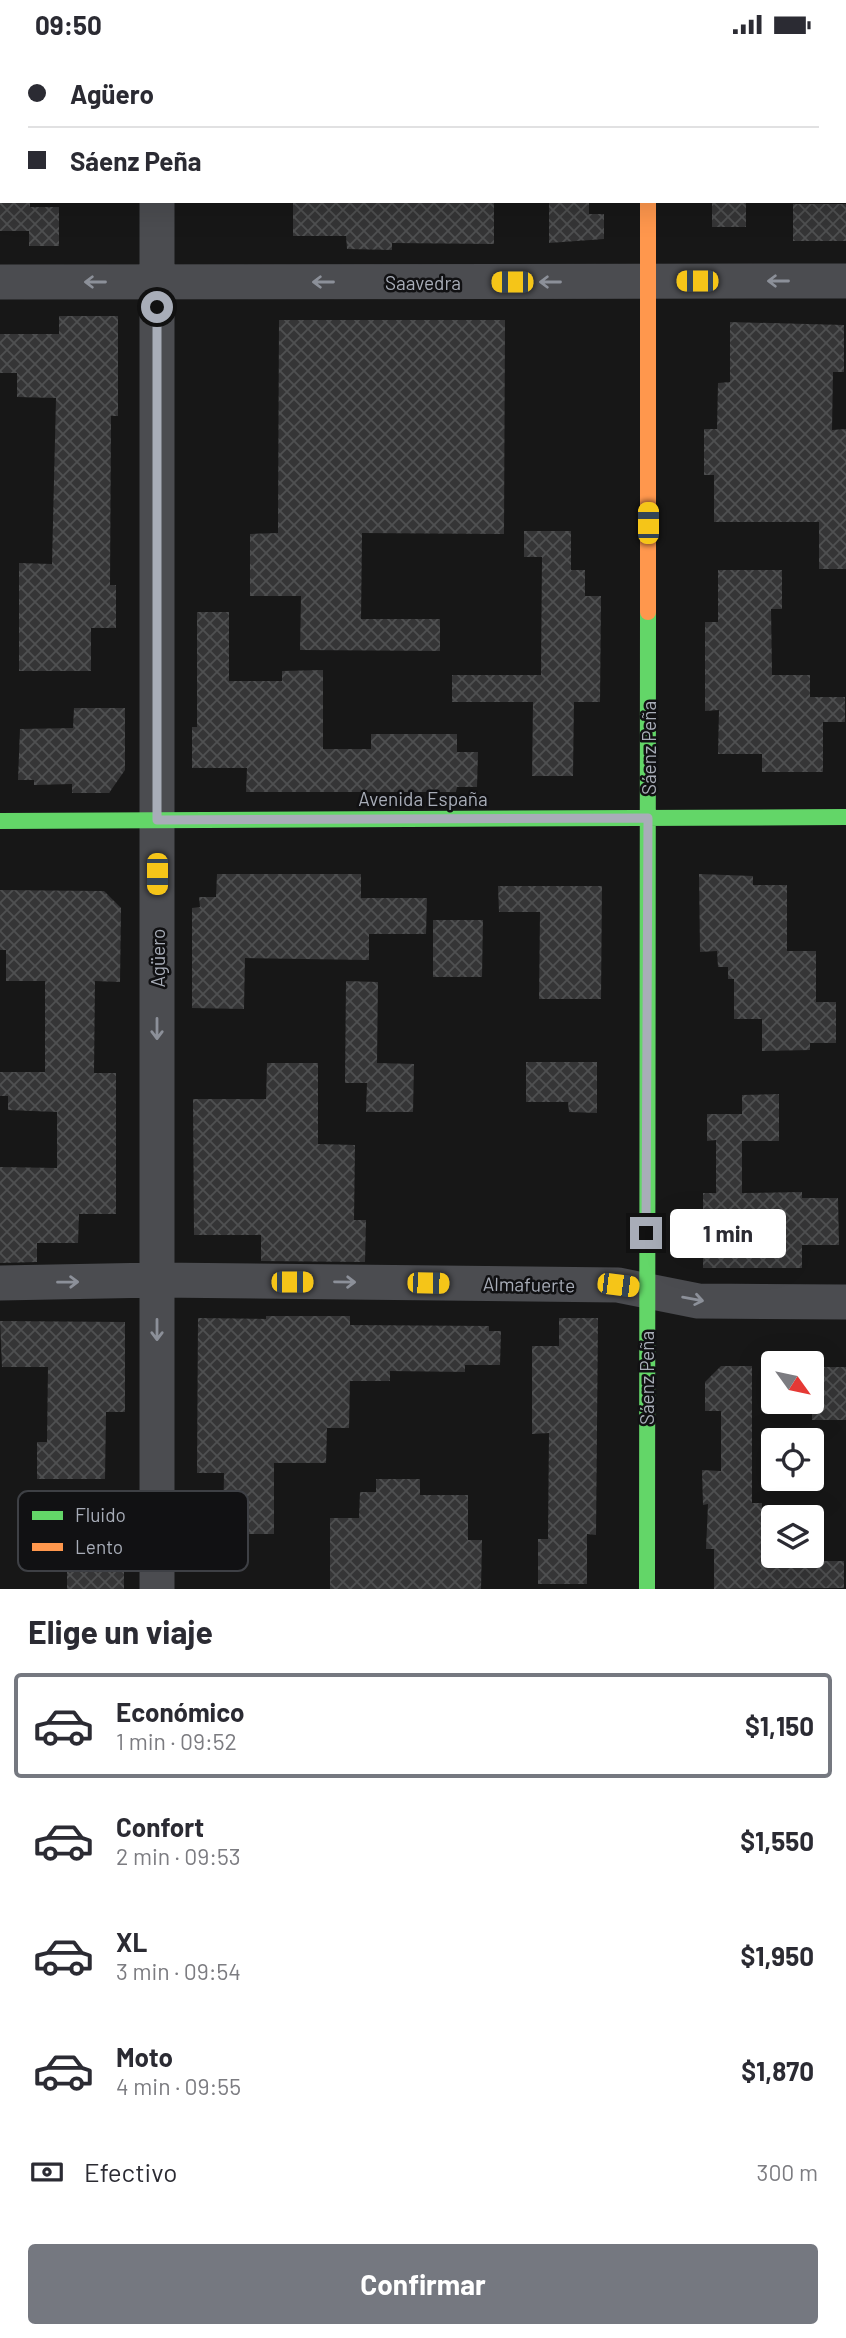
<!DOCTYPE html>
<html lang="es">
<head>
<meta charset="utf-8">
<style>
	body { margin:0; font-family:Barlow,sans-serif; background:#f7f7f7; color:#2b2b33; height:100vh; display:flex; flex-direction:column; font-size:26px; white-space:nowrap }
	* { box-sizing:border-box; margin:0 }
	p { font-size:23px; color:#7c7c81 }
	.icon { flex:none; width:38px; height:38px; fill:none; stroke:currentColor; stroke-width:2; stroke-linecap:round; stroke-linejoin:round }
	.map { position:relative; height:1540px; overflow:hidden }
	.sheet { display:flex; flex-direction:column; background:#fff; flex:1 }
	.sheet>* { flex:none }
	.guide { position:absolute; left:0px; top:0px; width:847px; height:154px; box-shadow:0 7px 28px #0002; display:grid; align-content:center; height:154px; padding:0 28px; background:#fff }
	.needle { width:46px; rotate:123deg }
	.buttons { position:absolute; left:761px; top:1302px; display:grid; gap:14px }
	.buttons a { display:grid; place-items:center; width:63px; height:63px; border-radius:7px; background:#fff; box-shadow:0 7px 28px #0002; font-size:35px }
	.end { position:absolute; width:32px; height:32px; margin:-16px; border:9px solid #a8adb8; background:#111; box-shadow:0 0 0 4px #111 }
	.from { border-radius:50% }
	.bubble { position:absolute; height:49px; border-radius:7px; background:#fff; box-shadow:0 7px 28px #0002; font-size:23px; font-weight:700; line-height:49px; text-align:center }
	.car { position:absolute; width:21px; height:42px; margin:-21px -10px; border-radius:9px; box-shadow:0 0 5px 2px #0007; background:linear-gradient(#f5c518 24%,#345 0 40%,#f5c518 0 76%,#345 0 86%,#f5c518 0) }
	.guide b { display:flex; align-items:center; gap:24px; height:66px; font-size:26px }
	.guide b+b { border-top:2px solid #e1e1e2 }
	.guide i { width:18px; height:18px; background:#2b2b33 }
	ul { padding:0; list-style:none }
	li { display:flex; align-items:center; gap:21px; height:105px; margin:0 14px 10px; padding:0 14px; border:4px solid transparent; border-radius:7px }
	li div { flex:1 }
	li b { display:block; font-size:26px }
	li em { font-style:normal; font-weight:700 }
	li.on { border-color:#757880 }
	li>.icon { width:63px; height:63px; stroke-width:1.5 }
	h2 { padding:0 28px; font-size:32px; line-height:84px }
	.pay { display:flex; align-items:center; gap:18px; height:77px; padding:0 28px; font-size:26px }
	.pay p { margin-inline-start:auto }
	.action { display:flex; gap:14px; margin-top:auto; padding:14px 28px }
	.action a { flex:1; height:80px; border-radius:7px; background:#757880; color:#fff; font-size:28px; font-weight:700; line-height:80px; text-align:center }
	.status { display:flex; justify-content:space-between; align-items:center; height:49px; padding:0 35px; background:#fff; direction:ltr }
	.status svg { height:19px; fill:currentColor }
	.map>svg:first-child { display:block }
</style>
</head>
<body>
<div class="status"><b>09:50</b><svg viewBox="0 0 49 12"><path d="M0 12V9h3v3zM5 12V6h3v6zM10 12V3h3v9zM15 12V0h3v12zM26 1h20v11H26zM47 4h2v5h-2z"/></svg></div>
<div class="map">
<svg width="846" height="1540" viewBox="0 0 846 1540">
	<defs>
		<pattern id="building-cross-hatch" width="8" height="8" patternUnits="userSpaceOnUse" patternTransform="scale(1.75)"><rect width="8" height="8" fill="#353536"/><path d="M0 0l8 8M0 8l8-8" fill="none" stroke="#4f5051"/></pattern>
	</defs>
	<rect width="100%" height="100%" fill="#171717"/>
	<path fill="url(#building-cross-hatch)" d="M0,152H30V158H59V197H29V182H0Z
		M293,152H494V195L392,194V201L347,200L346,187H293Z
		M549,152H589V165H604V190L549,194Z
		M712,152H746V178H712Z
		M793,155H846V192H793Z
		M59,267H118V367H111L110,536H116V579H91V622H19V514L52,515L56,349L17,348V324H0V285H59Z
		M279,271H505L504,485L362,484L361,570H440V602L300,601L301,547H250V485L278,484Z
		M730,273L844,276V323H833L832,381L846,380V520H819V473H714V426H704V380H717L718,334L730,333Z
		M524,482H571V521H585V547H601L600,653H574L573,727H532L533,653H452V626H541L542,508H524Z
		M718,521H782V560H771L772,626H810V648H845V673H823V723H762V705H718L719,661L705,662V573H718Z
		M197,563H229V632H282V622L323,621V700H371V685H457V703H478L477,738H457L456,743H246L247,719H192V678H197Z
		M74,659H125V721L109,744H72V735L34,736V731H18L20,680L73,679Z
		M217,825H361V849H427L426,885H369V911L245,909L244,960L192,959V859L200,858L199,848H216Z
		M699,825L753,827V836H787V902H816V953H836V994H810V1001L762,1002V970H734V930H728V918H718L717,902L700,903Z
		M498,837H602L601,950H539L540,863H499Z
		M0,841L104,842L121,859L120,933L95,932L94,1024H116V1165H79L78,1194H37V1213L0,1214V1118L57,1119V1063L8,1061V1047H0V1023H45V932H6V901H0Z
		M433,871H483L482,928H433Z
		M346,932L378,933L377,1014L414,1015L413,1063H366L367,1034H345Z
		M526,1013H597V1064L569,1063L568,1053H526Z
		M267,1014H318V1095L355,1096L354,1171H366L365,1213L261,1212V1186H194L193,1050H266Z
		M779,1045V1092H742V1144L802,1143V1149H838L839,1196H802V1219H703V1144H716V1091L707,1092V1065H742V1046Z
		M266,1267H350V1276L489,1277V1282H501L500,1316H465V1323L390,1322V1332H350L349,1379H327L326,1414H274V1485H223L224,1424H197L198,1269L266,1270Z
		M559,1269H598L596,1486L587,1485V1535H538V1490H548L549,1384L532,1385V1297H559Z
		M0,1272L125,1273V1363H106L105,1430H37V1393H47L48,1318H2Z
		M721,1317H752V1454H762L761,1507H779V1512H844V1539L714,1540V1500H706L708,1455L703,1456L702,1421L721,1422V1362H705V1333Z
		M816,1318H846V1371H812V1324H816Z
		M376,1430H420V1446H468V1491H482L481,1540H330V1469H359L360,1443H376Z
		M78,1489H124V1540H67V1510H77Z"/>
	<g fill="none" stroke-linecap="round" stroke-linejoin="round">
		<path stroke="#4b4c50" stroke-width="35" d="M156,0V2
			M648,0V2
			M157,152V1540
			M0,233L846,232
			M0,1234L157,1231L618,1236L698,1252L846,1253"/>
		<path stroke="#63d668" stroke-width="16" d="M0,772L846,768
			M647,1540L648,563"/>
		<path stroke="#ff974d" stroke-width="16" d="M648,563V152"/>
	</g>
	<defs><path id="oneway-shaft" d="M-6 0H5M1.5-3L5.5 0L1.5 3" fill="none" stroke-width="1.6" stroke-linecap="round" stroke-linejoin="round" transform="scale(1.75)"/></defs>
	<g stroke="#8c9099">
		<use href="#oneway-shaft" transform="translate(778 232) rotate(180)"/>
		<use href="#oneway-shaft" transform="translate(95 233) rotate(180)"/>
		<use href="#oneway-shaft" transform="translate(323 233) rotate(180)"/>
		<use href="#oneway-shaft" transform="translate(550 233) rotate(180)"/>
		<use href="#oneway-shaft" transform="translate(157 980) rotate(90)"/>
		<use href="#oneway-shaft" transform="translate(68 1233) rotate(-1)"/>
		<use href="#oneway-shaft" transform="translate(345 1233) rotate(1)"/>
		<use href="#oneway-shaft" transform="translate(693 1250) rotate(10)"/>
		<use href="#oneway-shaft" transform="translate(157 1281) rotate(90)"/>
	</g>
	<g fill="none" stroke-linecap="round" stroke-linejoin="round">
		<path stroke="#a8adb8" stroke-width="9" d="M157,258V771L648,769L646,1184"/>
	</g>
	<g text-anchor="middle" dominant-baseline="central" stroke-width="5" stroke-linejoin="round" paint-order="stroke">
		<g font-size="19" fill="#a8adb8" stroke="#111113">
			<text x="423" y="233">Saavedra</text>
			<text transform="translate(648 699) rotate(-90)">Sáenz Peña</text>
			<text x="423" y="749">Avenida España</text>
			<text transform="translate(157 909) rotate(-90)">Agüero</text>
			<text transform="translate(529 1235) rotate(1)">Almafuerte</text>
			<text transform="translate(646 1329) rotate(-90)">Sáenz Peña</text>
		</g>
	</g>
	<rect x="18" y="1442" width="230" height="80" rx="10" fill="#111113" stroke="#3e4045" stroke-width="2"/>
	<rect x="32" y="1462" width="31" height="9" fill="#63d668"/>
	<rect x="32" y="1494" width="31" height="8" fill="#ff974d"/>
	<g font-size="19" fill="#a8adb8">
		<text x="75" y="1473">Fluido</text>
		<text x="75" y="1505">Lento</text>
	</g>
</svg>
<div class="buttons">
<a><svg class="needle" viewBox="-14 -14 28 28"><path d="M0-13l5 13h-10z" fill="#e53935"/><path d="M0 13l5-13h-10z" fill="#7c7c81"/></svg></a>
<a><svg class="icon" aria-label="locate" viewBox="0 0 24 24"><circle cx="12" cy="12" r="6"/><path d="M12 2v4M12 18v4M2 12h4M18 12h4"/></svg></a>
<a><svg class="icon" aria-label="layers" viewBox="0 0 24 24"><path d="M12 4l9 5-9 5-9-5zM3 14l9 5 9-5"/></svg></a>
</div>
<i class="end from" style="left:157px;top:258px"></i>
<i class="end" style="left:646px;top:1184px"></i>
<div class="bubble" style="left:670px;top:1160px;width:116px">1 min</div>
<i class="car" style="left:697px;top:232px;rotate:270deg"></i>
<i class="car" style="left:512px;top:233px;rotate:270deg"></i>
<i class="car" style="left:648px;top:474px;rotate:0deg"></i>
<i class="car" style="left:157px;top:825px;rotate:180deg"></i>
<i class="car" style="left:292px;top:1233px;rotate:90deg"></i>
<i class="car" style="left:428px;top:1234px;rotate:91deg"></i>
<i class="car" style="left:618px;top:1236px;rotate:97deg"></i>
<div class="guide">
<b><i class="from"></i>Agüero</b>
<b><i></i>Sáenz Peña</b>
</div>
</div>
<section class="sheet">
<h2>Elige un viaje</h2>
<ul>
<li class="on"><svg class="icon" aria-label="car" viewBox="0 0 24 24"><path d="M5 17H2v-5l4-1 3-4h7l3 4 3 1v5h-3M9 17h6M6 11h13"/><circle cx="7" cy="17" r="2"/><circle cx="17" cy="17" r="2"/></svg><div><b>Económico</b><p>1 min · 09:52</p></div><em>$1,150</em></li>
<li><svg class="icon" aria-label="car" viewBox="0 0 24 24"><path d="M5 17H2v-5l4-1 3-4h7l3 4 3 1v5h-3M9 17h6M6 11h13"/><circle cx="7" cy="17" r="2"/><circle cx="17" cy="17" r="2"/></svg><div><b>Confort</b><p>2 min · 09:53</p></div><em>$1,550</em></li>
<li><svg class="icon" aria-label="car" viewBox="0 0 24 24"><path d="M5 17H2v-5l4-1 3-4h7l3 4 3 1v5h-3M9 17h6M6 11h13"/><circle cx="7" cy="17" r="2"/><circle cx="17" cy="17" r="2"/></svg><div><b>XL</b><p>3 min · 09:54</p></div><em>$1,950</em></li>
<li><svg class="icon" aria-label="car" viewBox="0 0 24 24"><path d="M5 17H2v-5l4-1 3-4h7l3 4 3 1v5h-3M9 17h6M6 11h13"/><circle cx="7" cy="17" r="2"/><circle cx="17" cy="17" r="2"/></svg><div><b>Moto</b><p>4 min · 09:55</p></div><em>$1,870</em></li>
</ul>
<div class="pay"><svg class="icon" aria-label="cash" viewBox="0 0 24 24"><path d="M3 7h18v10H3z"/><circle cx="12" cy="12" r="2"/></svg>Efectivo<p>300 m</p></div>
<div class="action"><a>Confirmar</a></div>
</section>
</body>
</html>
